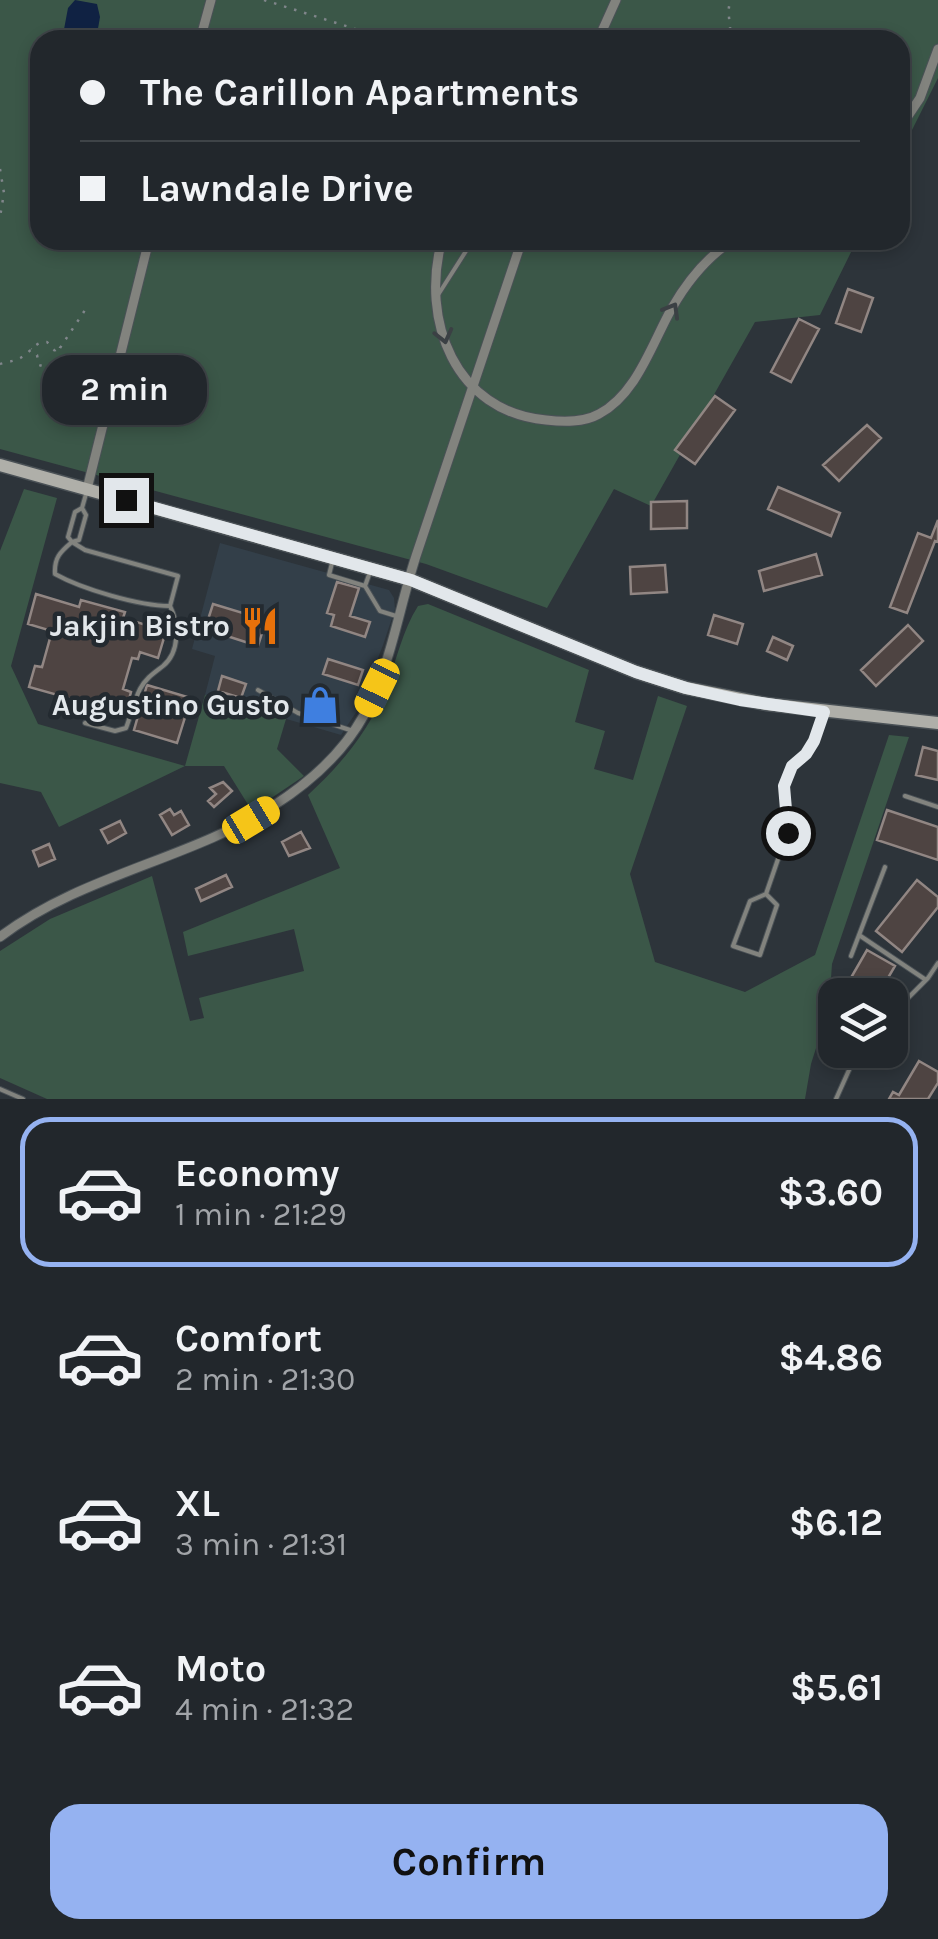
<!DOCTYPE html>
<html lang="en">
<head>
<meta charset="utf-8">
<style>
	body { margin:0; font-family:Karla,sans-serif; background:#2a2f34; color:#f1f3f6; height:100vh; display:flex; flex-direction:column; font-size:38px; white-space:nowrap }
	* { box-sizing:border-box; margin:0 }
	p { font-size:32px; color:#a2a5a9 }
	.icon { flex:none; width:55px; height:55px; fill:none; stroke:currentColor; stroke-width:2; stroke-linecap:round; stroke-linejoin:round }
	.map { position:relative; height:1099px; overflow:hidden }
	.details { display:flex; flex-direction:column; background:#22272c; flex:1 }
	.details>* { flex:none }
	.banner { position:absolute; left:30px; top:30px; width:880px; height:220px; border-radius:30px; box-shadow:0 5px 15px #0003,0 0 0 2px #3f4448; display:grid; align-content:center; height:220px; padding:0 50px; background:#22272c }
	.buttons { position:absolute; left:818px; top:978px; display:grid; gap:20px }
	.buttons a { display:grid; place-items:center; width:90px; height:90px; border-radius:20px; background:#22272c; box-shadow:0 5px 15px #0003,0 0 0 2px #3f4448; font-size:50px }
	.end { position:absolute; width:45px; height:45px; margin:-22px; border:12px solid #e2e7eb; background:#111; box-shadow:0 0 0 5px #111 }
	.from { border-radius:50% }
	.bubble { position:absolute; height:70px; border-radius:30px; background:#22272c; box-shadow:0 5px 15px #0003,0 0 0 2px #3f4448; font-size:32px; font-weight:700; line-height:70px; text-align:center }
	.car { position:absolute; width:30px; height:60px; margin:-30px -15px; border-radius:12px; box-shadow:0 0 8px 2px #0007; background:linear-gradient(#f5c518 24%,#345 0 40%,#f5c518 0 76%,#345 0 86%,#f5c518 0) }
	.banner b { display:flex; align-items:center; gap:35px; height:95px; font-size:38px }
	.banner b+b { border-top:2px solid #3f4448 }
	.banner i { width:25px; height:25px; background:#f1f3f6 }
	ul { padding:18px 0 0; list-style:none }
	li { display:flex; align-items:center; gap:30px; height:150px; margin:0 20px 15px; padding:0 30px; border:5px solid transparent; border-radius:30px }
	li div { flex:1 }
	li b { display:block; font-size:38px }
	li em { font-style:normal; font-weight:700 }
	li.active { border-color:#95b2f1 }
	li>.icon { width:90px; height:90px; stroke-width:1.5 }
	.action { display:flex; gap:20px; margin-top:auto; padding:20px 50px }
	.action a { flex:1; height:115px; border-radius:30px; background:#95b2f1; color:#111; font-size:40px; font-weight:700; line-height:115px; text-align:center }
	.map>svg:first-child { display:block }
</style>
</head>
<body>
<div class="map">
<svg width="938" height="1099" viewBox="0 0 938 1099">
	<rect width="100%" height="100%" fill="#2d343a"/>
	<path fill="#333f49" d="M220,543L389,590L394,598L395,609L383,645L359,708L341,735L205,695L215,656L192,649Z"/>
	<path fill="#3b5748" d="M0,0H938V78L900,154V40H40V240H857L820,315L755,322L651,506L614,489L547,608L426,564L0,449Z
		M24,489L57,498L11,666L38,724L185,766L205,695L286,719L277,749L304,776L252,811L224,766H185L59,827L41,792L0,783V551Z
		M428,604L589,670L575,722L605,731L594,769L633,780L658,696L687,706L630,874L655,962L745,992L815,955L889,735L909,737L832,964L829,1007L811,1064L805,1099H47L0,1078V951L50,919L152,876L190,1021L204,1018L199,998L304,971L294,929L188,956L183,932L340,868L308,795C342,763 369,732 386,687C397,660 402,631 418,606Z"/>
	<path fill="#102243" d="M75,0L97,4L100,17L96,40H62L68,8Z"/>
	<path fill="#4e4442" stroke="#918683" stroke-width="2.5" d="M848,289L873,298L861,332L836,323Z
		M799,319L819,329L791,382L771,372Z
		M715,396L735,410L695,464L675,450Z
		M867,425L881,438L839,481L823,465Z
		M778,487L840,513L831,536L768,509Z
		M687,501V528L651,529V502Z
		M938,520V542L935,541L907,613L890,607L918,533L931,538Z
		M816,554L822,575L764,591L759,571Z
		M665,565L667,592L631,594L630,567Z
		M337,582L359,588L350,616L370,622L365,637L331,626L334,615L327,613Z
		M36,594L79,607L81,600L125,612L123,618L166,631L158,658L140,652L138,659L132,658L123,689L131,692L125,714L29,687L35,666L42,667L52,631L28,624Z
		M213,604L266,620L258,646L205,629Z
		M714,615L743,624L737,644L708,635Z
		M908,625L923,641L876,686L861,670Z
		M773,637L793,646L787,660L767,651Z
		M328,659L363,670L358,685L323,674Z
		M222,676L246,684L241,698L218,691Z
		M147,685L191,698L177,743L134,730Z
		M311,695L335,702L331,715L307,708Z
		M923,747L938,751V780L916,775Z
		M223,782L232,791L214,807L208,801L216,794L210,788Z
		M170,809L174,815L181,811L189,825L172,835L160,815Z
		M887,810L938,827V860L877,840Z
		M120,821L126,833L108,843L101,830Z
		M301,832L310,848L289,856L282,842Z
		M49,844L55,859L39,866L33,851Z
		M226,875L232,887L201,901L196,889Z
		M917,880L938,897V907L902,952L876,931Z
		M867,950L895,966L878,995H841Z
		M919,1061L938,1072V1083L928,1099H889L893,1092L899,1095Z"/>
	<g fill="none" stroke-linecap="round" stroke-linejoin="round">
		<g stroke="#4a5156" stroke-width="6">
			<path id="lane" d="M438,295L473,240
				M82,508L75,512L68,537L72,542L79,540L86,515L82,508L86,494
				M332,563L329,575L365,586L370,572
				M365,586L380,611L396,616
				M258,690L298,713L353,731
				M85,723L115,731L126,728C131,715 134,701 140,689C146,678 154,673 163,666C180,652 179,624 170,606L178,576L85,550L72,542C60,552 54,558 55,574C82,589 139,606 170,606
				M905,796L938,807
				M766,894L750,901L733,946L760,955L777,905L766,894L787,833L784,787L792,766L806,754L813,741L822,716
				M859,935L926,980
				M851,956L885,867
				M890,1016L928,978L938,963
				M0,1089L23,1099
				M836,1099L858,1050"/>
		</g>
		<g stroke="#4a5156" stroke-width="11">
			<path id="street" d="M200,40L211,0
				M598,40L616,0
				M900,128L920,98L938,49
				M442,240C420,320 455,412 546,420C563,422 583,423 599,414C637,394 652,343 672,308C688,280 707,257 733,240
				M87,489L149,240
				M0,937C81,875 188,860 273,806C309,783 343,753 364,715C392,664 399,605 418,550C452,446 488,344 522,240"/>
		</g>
		<g stroke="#4a5156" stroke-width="15">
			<path id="secondary" d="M0,465L411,580L636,672L686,688L766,704L938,723"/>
		</g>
		<path stroke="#80868b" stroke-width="2.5" stroke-dasharray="2.5 8" stroke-linecap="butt" d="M264,0L390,40
			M729,40C733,26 725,13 731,0
			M0,169L4,193L0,217
			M0,364C7,362 16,361 22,357C32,351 34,342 47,342L55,351L56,365L49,368L39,365L37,355L31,349
			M61,369L60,348L87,307
			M61,369L69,377"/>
		<use href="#lane" stroke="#82837e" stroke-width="4"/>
		<use href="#street" stroke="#82837e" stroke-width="9"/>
		<use href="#secondary" stroke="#afafa9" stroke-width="12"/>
	</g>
	<defs><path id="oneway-chevron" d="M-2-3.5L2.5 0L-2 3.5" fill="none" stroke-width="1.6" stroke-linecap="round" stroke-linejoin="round" transform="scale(2.5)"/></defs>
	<g stroke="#3b4044">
		<use href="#oneway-chevron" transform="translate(672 310) rotate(-60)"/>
		<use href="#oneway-chevron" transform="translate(444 336) rotate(76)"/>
	</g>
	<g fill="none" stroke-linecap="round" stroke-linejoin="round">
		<path stroke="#e2e7eb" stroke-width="12" d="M126,500L411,580L636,672L686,688L740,700L824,712L814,741L806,754L792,766L784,786L788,833"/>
	</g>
	<defs>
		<g id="restaurant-bare" transform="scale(3)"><path d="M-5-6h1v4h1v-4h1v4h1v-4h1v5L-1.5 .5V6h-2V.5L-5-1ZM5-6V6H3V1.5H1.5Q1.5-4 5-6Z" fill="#e8710a" stroke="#232a30" stroke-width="2.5" paint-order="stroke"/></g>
		<g id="shop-bare" transform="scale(3)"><path d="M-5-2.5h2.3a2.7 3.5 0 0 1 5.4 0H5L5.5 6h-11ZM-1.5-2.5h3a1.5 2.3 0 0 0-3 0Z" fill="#3f7fe0" stroke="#232a30" stroke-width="2.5" paint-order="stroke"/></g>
	</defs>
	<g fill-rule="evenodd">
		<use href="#restaurant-bare" x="260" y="626"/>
		<use href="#shop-bare" x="320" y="705"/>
	</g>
	<g text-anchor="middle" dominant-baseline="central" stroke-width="9" stroke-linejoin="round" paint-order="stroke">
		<g font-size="30" font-weight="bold" fill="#e2e7eb" stroke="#232a30" text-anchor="end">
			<text x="230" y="626">Jakjin Bistro</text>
			<text x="290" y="705">Augustino Gusto</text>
		</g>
	</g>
</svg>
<div class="buttons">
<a><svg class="icon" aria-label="layers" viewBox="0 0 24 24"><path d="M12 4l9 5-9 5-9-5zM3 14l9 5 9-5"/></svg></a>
</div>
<i class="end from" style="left:788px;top:833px"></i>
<i class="end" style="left:126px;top:500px"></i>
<div class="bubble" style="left:42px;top:355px;width:165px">2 min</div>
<i class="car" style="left:377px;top:688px;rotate:206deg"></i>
<i class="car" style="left:251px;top:820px;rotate:59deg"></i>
<div class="banner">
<b><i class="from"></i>The Carillon Apartments</b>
<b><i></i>Lawndale Drive</b>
</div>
</div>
<section class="details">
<ul>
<li class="active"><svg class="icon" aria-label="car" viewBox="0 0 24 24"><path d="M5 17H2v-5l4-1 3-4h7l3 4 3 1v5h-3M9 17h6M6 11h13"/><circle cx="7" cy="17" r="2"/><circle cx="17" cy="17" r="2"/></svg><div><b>Economy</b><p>1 min · 21:29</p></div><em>$3.60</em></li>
<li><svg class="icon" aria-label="car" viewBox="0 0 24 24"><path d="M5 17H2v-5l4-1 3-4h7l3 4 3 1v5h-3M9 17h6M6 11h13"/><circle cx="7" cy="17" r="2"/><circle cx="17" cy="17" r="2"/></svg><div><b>Comfort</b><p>2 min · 21:30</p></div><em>$4.86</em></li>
<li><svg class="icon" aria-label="car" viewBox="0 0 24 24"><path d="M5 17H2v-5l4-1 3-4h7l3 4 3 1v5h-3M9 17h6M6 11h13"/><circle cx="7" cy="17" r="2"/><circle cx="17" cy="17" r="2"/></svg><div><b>XL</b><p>3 min · 21:31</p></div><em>$6.12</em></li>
<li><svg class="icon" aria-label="car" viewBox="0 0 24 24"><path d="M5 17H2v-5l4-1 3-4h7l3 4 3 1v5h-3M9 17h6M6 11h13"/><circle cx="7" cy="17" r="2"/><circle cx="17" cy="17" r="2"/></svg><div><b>Moto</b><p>4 min · 21:32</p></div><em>$5.61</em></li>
</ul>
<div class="action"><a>Confirm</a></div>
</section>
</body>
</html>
